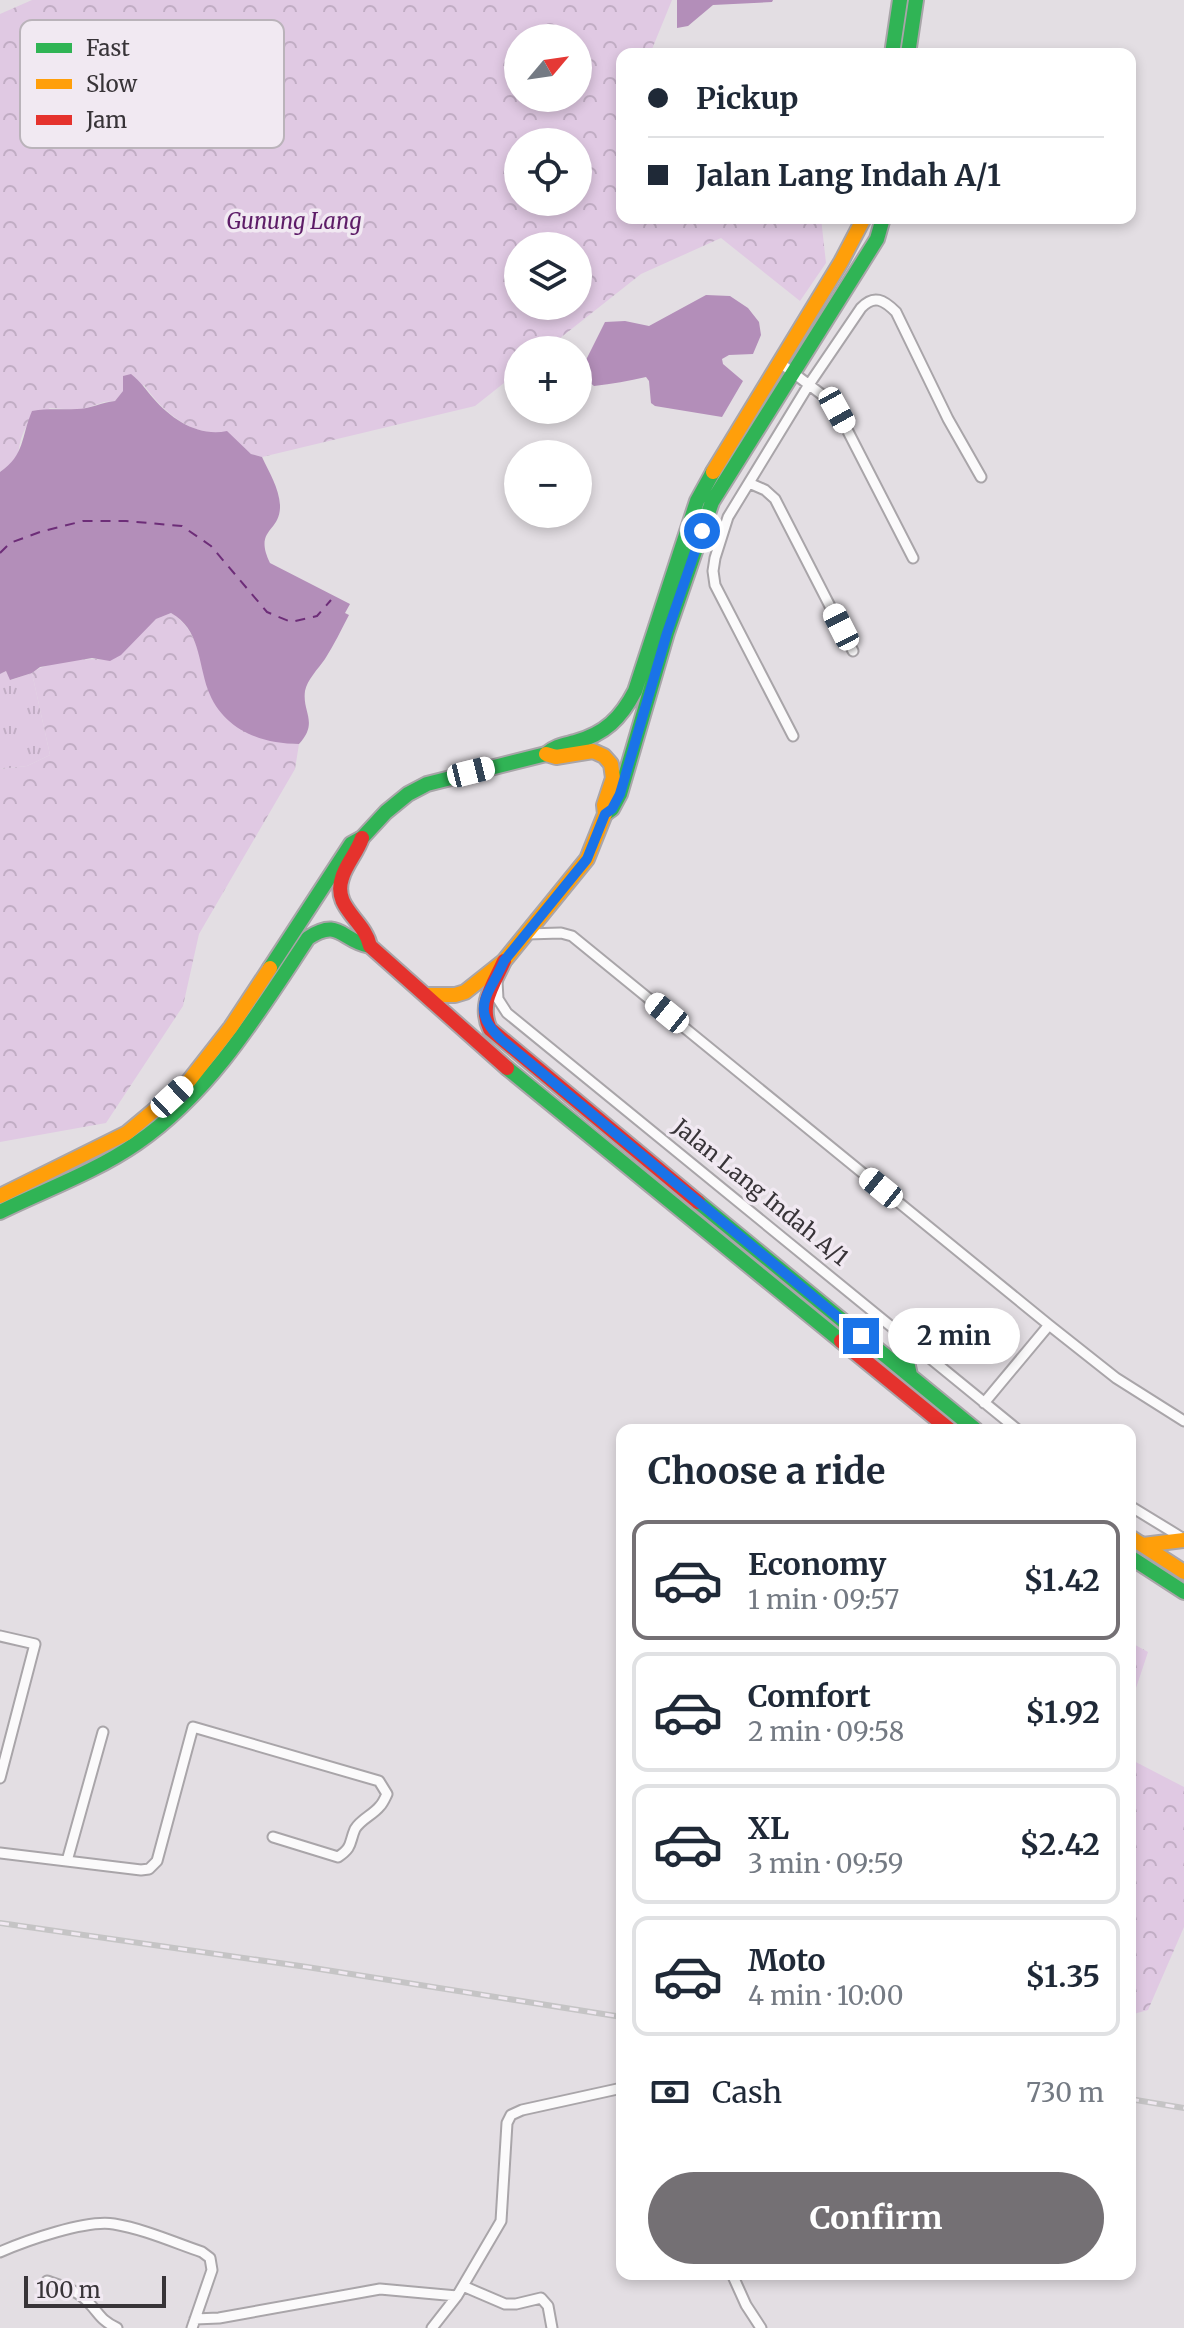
<!DOCTYPE html>
<html lang="en">
<head>
<meta charset="utf-8">
<style>
	body { margin:0; font-family:Merriweather,serif; background:#f6f6f7; color:#1f2937; height:100vh; display:flex; flex-direction:column; font-size:30px; white-space:nowrap }
	* { box-sizing:border-box; margin:0 }
	p { font-size:26px; color:#747a83 }
	.icon { flex:none; width:44px; height:44px; fill:none; stroke:currentColor; stroke-width:2; stroke-linecap:round; stroke-linejoin:round }
	.map { position:relative; flex:1; overflow:hidden }
	.panel { position:absolute; left:616px; top:1424px; width:520px; height:856px; display:flex; flex-direction:column; background:#fff; border-radius:16px; box-shadow:0 4px 12px #0003 }
	.panel>* { flex:none }
	.top-card { position:absolute; left:616px; top:48px; width:520px; height:176px; border-radius:16px; box-shadow:0 4px 12px #0003; display:grid; align-content:center; height:176px; padding:0 32px; background:#fff }
	.needle { width:52px; rotate:61deg }
	.buttons { position:absolute; left:504px; top:24px; display:grid; gap:16px }
	.buttons a { display:grid; place-items:center; width:88px; height:88px; border-radius:50%; background:#fff; box-shadow:0 4px 12px #0003; font-size:40px }
	.scale { position:absolute; left:24px; bottom:20px; width:142px; box-sizing:border-box; padding-left:8px; border:4px solid #383438; border-top:0; font-size:22px; line-height:28px; white-space:nowrap; color:#383438; -webkit-text-stroke:6px #f1e9f2; paint-order:stroke }
	.end { position:absolute; width:36px; height:36px; margin:-18px; border:10px solid #1a73e8; background:#fff; box-shadow:0 0 0 4px #fff }
	.from { border-radius:50% }
	.bubble { position:absolute; height:56px; border-radius:28px; background:#fff; box-shadow:0 4px 12px #0003; font-size:26px; font-weight:700; line-height:56px; text-align:center }
	.car { position:absolute; width:24px; height:48px; margin:-24px -12px; border-radius:10px; box-shadow:0 0 6px 2px #0007; background:linear-gradient(#fff 24%,#345 0 40%,#fff 0 76%,#345 0 86%,#fff 0) }
	.top-card b { display:flex; align-items:center; gap:28px; height:76px; font-size:30px }
	.top-card b+b { border-top:2px solid #e0e1e3 }
	.top-card i { width:20px; height:20px; background:#1f2937 }
	ul { padding:0; list-style:none }
	li { display:flex; align-items:center; gap:24px; height:120px; margin:0 16px 12px; padding:0 16px; border:4px solid #e0e1e3; border-radius:16px }
	li div { flex:1 }
	li b { display:block; font-size:30px }
	li em { font-style:normal; font-weight:700 }
	li.active { border-color:#747074 }
	li>.icon { width:72px; height:72px; stroke-width:1.5 }
	h2 { padding:0 32px; font-size:36px; line-height:96px }
	.pay { display:flex; align-items:center; gap:20px; height:88px; padding:0 32px; font-size:30px }
	.pay p { margin-inline-start:auto }
	.cta { display:flex; gap:16px; margin-top:auto; padding:16px 32px }
	.cta a { flex:1; height:92px; border-radius:48px; background:#747074; color:#fff; font-size:32px; font-weight:700; line-height:92px; text-align:center }
	.map>svg:first-child { display:block }
</style>
</head>
<body>
<div class="map">
<svg width="1184" height="2328" viewBox="0 0 1184 2328">
	<defs>
		<pattern id="forest-crowns" width="20" height="18" patternUnits="userSpaceOnUse" patternTransform="scale(2)"><rect width="20" height="18" fill="#e0c9e3"/><path d="M2 6a3 3 0 1 1 6 0M12 15a3 3 0 1 1 6 0" fill="none" stroke="#c1adc4"/></pattern>
		<pattern id="park-tufts" width="24" height="20" patternUnits="userSpaceOnUse" patternTransform="scale(2)"><rect width="24" height="20" fill="#e0c9e3"/><path d="M3 7l-1-3M5 7V3M7 7l1-3M15 17l-1-3M17 17v-4M19 17l1-3" fill="none" stroke="#c1adc4"/></pattern>
	</defs>
	<rect width="100%" height="100%" fill="#e3dee3"/>
	<path fill="url(#forest-crowns)" fill-rule="evenodd" d="M32,0H672L650,54H622V218H821L826,263L800,301L721,238L641,274L545,350H518V372L475,406L262,457L251,454L227,432C193,438 163,412 144,385L123,391L115,401L104,402L80,410L50,408C42,413 29,421 25,429C14,451 26,454 0,472V14ZM518,38H578V98H518ZM518,142H578V202H518ZM518,246H578V306H518Z
		M171,613C197,628 201,661 208,688L292,744H299L295,769L199,934L183,1006L106,1123L0,1142V769L27,766L50,755L32,673C49,660 89,658 110,660L156,619Z
		M1130,1642L1148,1652L1130,1706Z
		M1130,1759L1184,1787V1927L1148,2010L1130,2015Z"/>
	<path fill="url(#park-tufts)" d="M6,671L11,680L32,673L50,755L27,766L0,769V674Z"/>
	<path fill="#b38eb9" d="M677,0H773L772,2L713,5L688,26L677,28Z
		M706,295L730,296L748,308L759,322L761,335L753,354L729,355L722,359L723,364L743,381L722,417L655,406L651,403L649,381L646,377C629,381 612,384 594,386L583,377L586,360L605,322L625,321L649,326Z
		M131,374C141,382 146,390 153,398C172,420 199,437 227,431L251,454L262,457C269,472 279,488 280,505C281,533 253,528 270,563L350,604L345,613L349,615C341,630 334,645 325,659C318,669 307,680 305,691C302,713 319,722 299,744C259,744 222,728 208,690C198,662 200,629 171,613L156,619L121,655L110,661L92,658L40,667L32,673L10,680L6,671L0,674V472C25,455 21,437 32,411C49,408 61,410 77,409C90,409 102,402 115,401L123,391V376Z"/>
	<g fill="none" stroke-linecap="round" stroke-linejoin="round">
		<path stroke="#6d2d78" stroke-width="2" stroke-dasharray="10 8" stroke-linecap="butt" d="M0,553L10,543L40,532L83,521H126L182,526L211,546L267,612L291,622L317,616L331,600"/>
		<g stroke="#a9a5a9" stroke-width="13">
			<path id="street" d="M779,362L825,397L837,410L913,558
				M749,483L765,490L775,499L853,651
				M793,736L715,585L713,571L715,558L728,517L808,386L861,308C874,294 884,300 896,312L948,419L981,477
				M527,934L561,933L572,936L1049,1325L1116,1378L1184,1421
				M497,981L498,999L507,1013L1018,1430
				M984,1403L1049,1325
				M1130,1506L1184,1539
				M0,1636L35,1644L0,1778
				M0,1853L141,1870L149,1869L157,1861L193,1727L379,1781L387,1794C385,1798 383,1803 380,1806C373,1815 361,1819 355,1829C349,1843 353,1847 338,1857L273,1837
				M67,1861L103,1732
				M0,2252C25,2241 87,2219 114,2224C144,2229 173,2242 202,2252L210,2258L212,2270L192,2328
				M732,2274L746,2305L761,2328
				M47,2281C62,2286 77,2290 88,2302C100,2314 100,2320 117,2328
				M463,2286L505,2304H516L541,2298L548,2306L552,2328
				M195,2319L219,2318L380,2289L457,2296
				M432,2328L457,2296L501,2221L507,2123L511,2115L522,2110L622,2088"/>
		</g>
		<g stroke="#a9a5a9" stroke-width="18">
			<path id="fast" d="M892,54L900,0
				M908,54L916,0
				M605,814L612,809L620,794L667,633L712,502L877,239L883,218
				M270,968L351,844L362,838L386,812L408,794L427,784L546,754C555,746 564,745 575,742C605,734 621,718 635,691L697,501L713,472
				M507,1068L841,1341
				M698,1202L976,1430
				M0,1212C45,1190 95,1172 137,1143C211,1092 259,1012 308,938C340,917 341,941 370,946
				M901,1335L910,1375
				M1130,1557L1184,1592"/>
		</g>
		<g stroke="#a9a5a9" stroke-width="18">
			<path id="slow" d="M713,472L841,262L864,218
				M426,995H455L465,992L504,961L587,859L605,814L604,805L613,778L611,764L604,756L593,751L556,757L546,754
				M0,1196L127,1133L188,1082L231,1027L270,968
				M1130,1537L1184,1572
				M1143,1545L1184,1540"/>
		</g>
		<g stroke="#a9a5a9" stroke-width="18">
			<path id="jam" d="M362,838C357,853 346,864 342,878C332,908 365,920 370,946L507,1068
				M504,961C494,984 478,1004 490,1029L698,1202
				M841,1341L950,1430"/>
		</g>
		<use href="#street" stroke="#fbfafb" stroke-width="9"/>
		<use href="#fast" stroke="#30b455" stroke-width="14"/>
		<use href="#slow" stroke="#ff9f0a" stroke-width="14"/>
		<use href="#jam" stroke="#e5322d" stroke-width="14"/>
		<g stroke="#c5c4c5" stroke-width="6">
			<path id="rail" d="M0,1923L307,1967L622,2017
				M1130,2099L1184,2108"/>
		</g>
		<use href="#rail" stroke="#f1e9f2" stroke-width="3" stroke-dasharray="9" stroke-linecap="butt"/>
	</g>
	<g fill="none" stroke-linecap="round" stroke-linejoin="round">
		<path stroke="#1a73e8" stroke-width="10" d="M702,531L667,633L620,794L612,809L605,814L587,859L504,961C490,994 468,1008 501,1039L861,1336"/>
	</g>
	<g text-anchor="middle" dominant-baseline="central" stroke-width="7" stroke-linejoin="round" paint-order="stroke">
		<g font-size="22" font-style="italic" fill="#5d1c67" stroke="#f1e9f2">
			<text x="294" y="221">Gunung Lang</text>
		</g>
		<g font-size="22" fill="#383438" stroke="#f1e9f2">
			<text transform="translate(761 1192) rotate(39)">Jalan Lang Indah A/1</text>
		</g>
	</g>
	<rect x="20" y="20" width="264" height="128" rx="12" fill="#f1e9f2" stroke="#bab3ba" stroke-width="2"/>
	<rect x="36" y="43" width="36" height="10" fill="#30b455"/>
	<rect x="36" y="79" width="36" height="10" fill="#ff9f0a"/>
	<rect x="36" y="115" width="36" height="10" fill="#e5322d"/>
	<g font-size="22" fill="#383438">
		<text x="86" y="56">Fast</text>
		<text x="86" y="92">Slow</text>
		<text x="86" y="128">Jam</text>
	</g>
</svg>
<div class="buttons">
<a><svg class="needle" viewBox="-14 -14 28 28"><path d="M0-13l5 13h-10z" fill="#e53935"/><path d="M0 13l5-13h-10z" fill="#747a83"/></svg></a>
<a><svg class="icon" aria-label="locate" viewBox="0 0 24 24"><circle cx="12" cy="12" r="6"/><path d="M12 2v4M12 18v4M2 12h4M18 12h4"/></svg></a>
<a><svg class="icon" aria-label="layers" viewBox="0 0 24 24"><path d="M12 4l9 5-9 5-9-5zM3 14l9 5 9-5"/></svg></a>
<a>+</a>
<a>−</a>
</div>
<div class="scale">100 m</div>
<i class="end from" style="left:702px;top:531px"></i>
<i class="end" style="left:861px;top:1336px"></i>
<div class="bubble" style="left:888px;top:1308px;width:132px">2 min</div>
<i class="car" style="left:837px;top:410px;rotate:151deg"></i>
<i class="car" style="left:841px;top:627px;rotate:333deg"></i>
<i class="car" style="left:471px;top:772px;rotate:76deg"></i>
<i class="car" style="left:667px;top:1013px;rotate:309deg"></i>
<i class="car" style="left:172px;top:1097px;rotate:47deg"></i>
<i class="car" style="left:881px;top:1188px;rotate:309deg"></i>
<div class="top-card">
<b><i class="from"></i>Pickup</b>
<b><i></i>Jalan Lang Indah A/1</b>
</div>
<section class="panel">
<h2>Choose a ride</h2>
<ul>
<li class="active"><svg class="icon" aria-label="car" viewBox="0 0 24 24"><path d="M5 17H2v-5l4-1 3-4h7l3 4 3 1v5h-3M9 17h6M6 11h13"/><circle cx="7" cy="17" r="2"/><circle cx="17" cy="17" r="2"/></svg><div><b>Economy</b><p>1 min · 09:57</p></div><em>$1.42</em></li>
<li><svg class="icon" aria-label="car" viewBox="0 0 24 24"><path d="M5 17H2v-5l4-1 3-4h7l3 4 3 1v5h-3M9 17h6M6 11h13"/><circle cx="7" cy="17" r="2"/><circle cx="17" cy="17" r="2"/></svg><div><b>Comfort</b><p>2 min · 09:58</p></div><em>$1.92</em></li>
<li><svg class="icon" aria-label="car" viewBox="0 0 24 24"><path d="M5 17H2v-5l4-1 3-4h7l3 4 3 1v5h-3M9 17h6M6 11h13"/><circle cx="7" cy="17" r="2"/><circle cx="17" cy="17" r="2"/></svg><div><b>XL</b><p>3 min · 09:59</p></div><em>$2.42</em></li>
<li><svg class="icon" aria-label="car" viewBox="0 0 24 24"><path d="M5 17H2v-5l4-1 3-4h7l3 4 3 1v5h-3M9 17h6M6 11h13"/><circle cx="7" cy="17" r="2"/><circle cx="17" cy="17" r="2"/></svg><div><b>Moto</b><p>4 min · 10:00</p></div><em>$1.35</em></li>
</ul>
<div class="pay"><svg class="icon" aria-label="cash" viewBox="0 0 24 24"><path d="M3 7h18v10H3z"/><circle cx="12" cy="12" r="2"/></svg>Cash<p>730 m</p></div>
<div class="cta"><a>Confirm</a></div>
</section>
</div>
</body>
</html>
